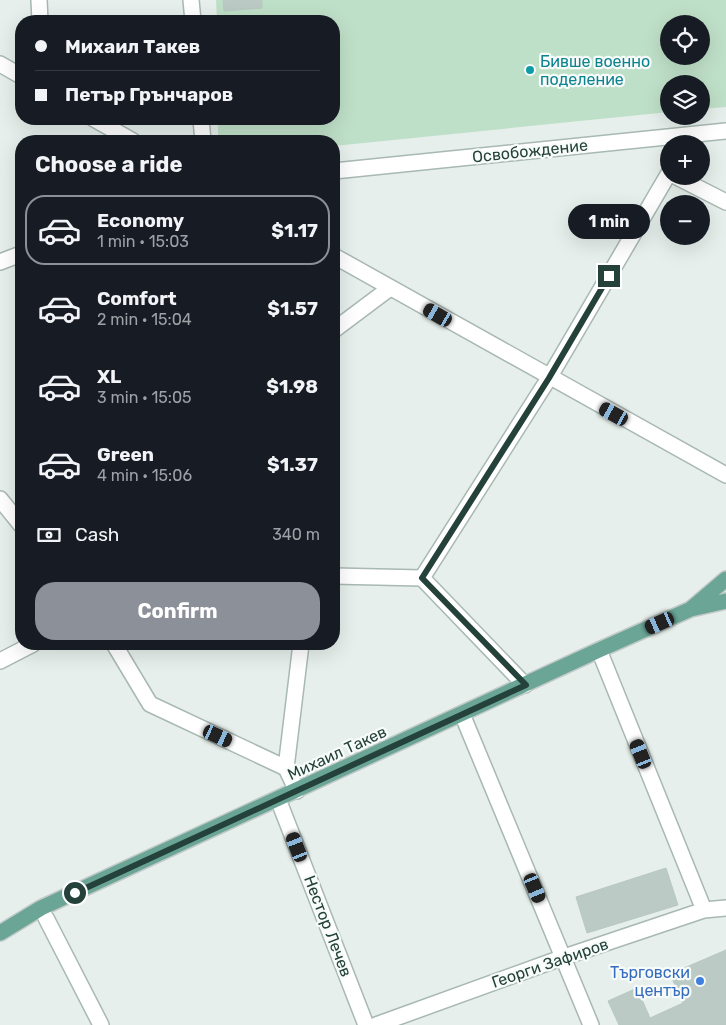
<!DOCTYPE html>
<html lang="en">
<head>
<meta charset="utf-8">
<style>
	body { margin:0; font-family:Rubik,sans-serif; background:#242831; color:#f1f3f6; height:100vh; display:flex; flex-direction:column; font-size:19px; white-space:nowrap }
	* { box-sizing:border-box; margin:0 }
	p { font-size:16px; color:#9ea1a6 }
	.icon { flex:none; width:28px; height:28px; fill:none; stroke:currentColor; stroke-width:2; stroke-linecap:round; stroke-linejoin:round }
	.map { position:relative; flex:1; overflow:hidden }
	.sheet { position:absolute; left:15px; top:135px; width:325px; height:515px; display:flex; flex-direction:column; background:#171b24; border-radius:20px; box-shadow:0 5px 20px #0002 }
	.sheet>* { flex:none }
	.top-card { position:absolute; left:15px; top:15px; width:325px; height:110px; border-radius:20px; box-shadow:0 5px 20px #0002; display:grid; align-content:center; height:110px; padding:0 20px; background:#171b24 }
	.buttons { position:absolute; left:660px; top:15px; display:grid; gap:10px }
	.buttons a { display:grid; place-items:center; width:50px; height:50px; border-radius:50%; background:#171b24; box-shadow:0 5px 20px #0002; font-size:25px }
	.end { position:absolute; width:22px; height:22px; margin:-11px; border:6px solid #24423a; background:#fff; box-shadow:0 0 0 2px #fff }
	.from { border-radius:50% }
	.bubble { position:absolute; height:35px; border-radius:18px; background:#171b24; box-shadow:0 5px 20px #0002; font-size:16px; font-weight:700; line-height:35px; text-align:center }
	.car { position:absolute; width:15px; height:30px; margin:-15px -8px; border-radius:6px; box-shadow:0 0 4px 1px #0007; background:linear-gradient(#222 24%,#8ab4d8 0 40%,#222 0 76%,#8ab4d8 0 86%,#222 0) }
	.top-card b { display:flex; align-items:center; gap:18px; height:48px; font-size:19px }
	.top-card b+b { border-top:1px solid #363941 }
	.top-card i { width:12px; height:12px; background:#f1f3f6 }
	ul { padding:0; list-style:none }
	li { display:flex; align-items:center; gap:15px; height:70px; margin:0 10px 8px; padding:0 10px; border:2px solid transparent; border-radius:20px }
	li div { flex:1 }
	li b { display:block; font-size:19px }
	li em { font-style:normal; font-weight:700 }
	li.on { border-color:#8c9099 }
	li>.icon { width:45px; height:45px; stroke-width:1.5 }
	h2 { padding:0 20px; font-size:22px; line-height:60px }
	.pay { display:flex; align-items:center; gap:12px; height:55px; padding:0 20px; font-size:19px }
	.pay p { margin-inline-start:auto }
	.button { display:flex; gap:10px; margin-top:auto; padding:10px 20px }
	.button a { flex:1; height:58px; border-radius:20px; background:#8c9099; color:#fff; font-size:20px; font-weight:700; line-height:58px; text-align:center }
	.map>svg:first-child { display:block }
</style>
</head>
<body>
<div class="map">
<svg width="726" height="1025" viewBox="0 0 726 1025">
	<rect width="100%" height="100%" fill="#e6efeb"/>
	<path fill="#bfe0c8" fill-rule="evenodd" d="M216,0H726V107L701,109V84H669V112L334,146V141H218V119H334V21H217ZM669,24H701V56H669Z"/>
	<path fill="#bbcac4" stroke="#b8c9c2" d="M223,0H262V8L224,11Z
		M666,868L678,905L587,933L576,897Z
		M726,950V1025H619L608,1001L637,988L650,1018L683,1003L670,974Z"/>
	<g fill="none" stroke-linecap="round" stroke-linejoin="round">
		<g stroke="#a8b8b2" stroke-width="18">
			<path id="minor" d="M39,0L40,21
				M191,0L193,21
				M0,64L21,76
				M94,119L133,141
				M201,119L203,141
				M334,171L726,131
				M675,176L726,202
				M334,256L726,475
				M0,262L21,254
				M334,330L390,288
				M0,499L21,525
				M334,576L422,578
				M114,644L150,704L286,768L297,791
				M599,650L704,910
				M0,661L33,644
				M525,685L422,578L549,378L669,173
				M462,714L591,1025
				M286,768L301,644
				M278,799L366,1025
				M46,918L101,1025
				M376,1025L564,957L704,910L726,908"/>
		</g>
		<g stroke="#c2cac8" stroke-width="18">
			<path id="major" d="M692,608L726,579
				M0,933L41,908L599,650L691,609L726,601"/>
		</g>
		<use href="#minor" stroke="#fff" stroke-width="15"/>
		<use href="#major" stroke="#6aa596" stroke-width="15"/>
	</g>
	<g fill="none" stroke-linecap="round" stroke-linejoin="round">
		<path stroke="#24423a" stroke-width="6" d="M75,893L526,685L422,578L549,378L609,276"/>
	</g>
	<circle fill="#0f9aa8" stroke="#f7fbf9" stroke-width="2" cx="530" cy="70" r="5"/>
	<circle fill="#3f7fe0" stroke="#f7fbf9" stroke-width="2" cx="700" cy="981" r="5"/>
	<g text-anchor="middle" dominant-baseline="central" stroke-width="4.5" stroke-linejoin="round" paint-order="stroke">
		<g font-size="16" fill="#0d838f" stroke="#f7fbf9" text-anchor="start">
			<text x="540" y="61">Бивше военно<tspan x="540" dy="18">поделение</tspan></text>
		</g>
		<g font-size="16" fill="#24423a" stroke="#f7fbf9">
			<text transform="translate(530 151) rotate(-6)">Освобождение</text>
			<text transform="translate(337 753) rotate(-25)">Михаил Такев</text>
			<text transform="translate(328 926) rotate(69)">Нестор Лечев</text>
			<text transform="translate(550 963) rotate(-19)">Георги Зафиров</text>
		</g>
		<g font-size="16" fill="#366cbe" stroke="#f7fbf9" text-anchor="end">
			<text x="690" y="972">Търговски<tspan x="690" dy="18">център</tspan></text>
		</g>
	</g>
</svg>
<div class="buttons">
<a><svg class="icon" aria-label="locate" viewBox="0 0 24 24"><circle cx="12" cy="12" r="6"/><path d="M12 2v4M12 18v4M2 12h4M18 12h4"/></svg></a>
<a><svg class="icon" aria-label="layers" viewBox="0 0 24 24"><path d="M12 4l9 5-9 5-9-5zM3 14l9 5 9-5"/></svg></a>
<a>+</a>
<a>−</a>
</div>
<i class="end from" style="left:75px;top:893px"></i>
<i class="end" style="left:609px;top:276px"></i>
<div class="bubble" style="left:568px;top:204px;width:82px">1 min</div>
<i class="car" style="left:438px;top:315px;rotate:300deg"></i>
<i class="car" style="left:614px;top:414px;rotate:299deg"></i>
<i class="car" style="left:660px;top:623px;rotate:246deg"></i>
<i class="car" style="left:218px;top:736px;rotate:115deg"></i>
<i class="car" style="left:641px;top:754px;rotate:338deg"></i>
<i class="car" style="left:297px;top:847px;rotate:339deg"></i>
<i class="car" style="left:535px;top:888px;rotate:157deg"></i>
<div class="top-card">
<b><i class="from"></i>Михаил Такев</b>
<b><i></i>Петър Грънчаров</b>
</div>
<section class="sheet">
<h2>Choose a ride</h2>
<ul>
<li class="on"><svg class="icon" aria-label="car" viewBox="0 0 24 24"><path d="M5 17H2v-5l4-1 3-4h7l3 4 3 1v5h-3M9 17h6M6 11h13"/><circle cx="7" cy="17" r="2"/><circle cx="17" cy="17" r="2"/></svg><div><b>Economy</b><p>1 min · 15:03</p></div><em>$1.17</em></li>
<li><svg class="icon" aria-label="car" viewBox="0 0 24 24"><path d="M5 17H2v-5l4-1 3-4h7l3 4 3 1v5h-3M9 17h6M6 11h13"/><circle cx="7" cy="17" r="2"/><circle cx="17" cy="17" r="2"/></svg><div><b>Comfort</b><p>2 min · 15:04</p></div><em>$1.57</em></li>
<li><svg class="icon" aria-label="car" viewBox="0 0 24 24"><path d="M5 17H2v-5l4-1 3-4h7l3 4 3 1v5h-3M9 17h6M6 11h13"/><circle cx="7" cy="17" r="2"/><circle cx="17" cy="17" r="2"/></svg><div><b>XL</b><p>3 min · 15:05</p></div><em>$1.98</em></li>
<li><svg class="icon" aria-label="car" viewBox="0 0 24 24"><path d="M5 17H2v-5l4-1 3-4h7l3 4 3 1v5h-3M9 17h6M6 11h13"/><circle cx="7" cy="17" r="2"/><circle cx="17" cy="17" r="2"/></svg><div><b>Green</b><p>4 min · 15:06</p></div><em>$1.37</em></li>
</ul>
<div class="pay"><svg class="icon" aria-label="cash" viewBox="0 0 24 24"><path d="M3 7h18v10H3z"/><circle cx="12" cy="12" r="2"/></svg>Cash<p>340 m</p></div>
<div class="button"><a>Confirm</a></div>
</section>
</div>
</body>
</html>
